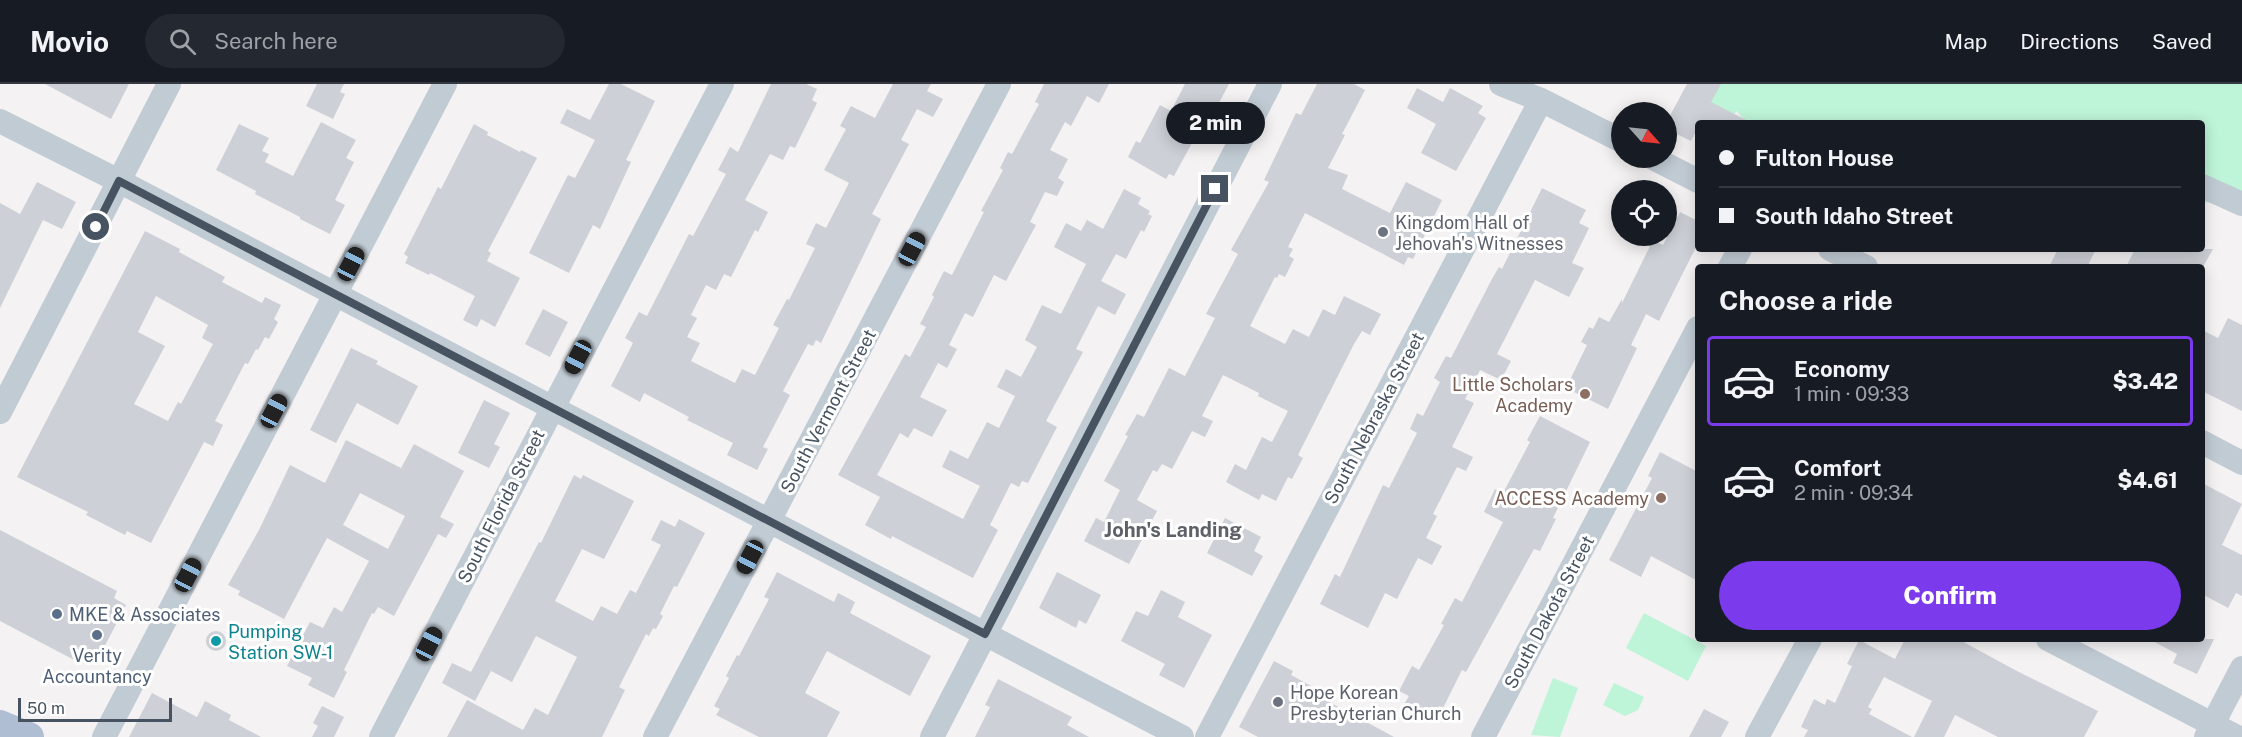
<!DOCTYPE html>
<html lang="en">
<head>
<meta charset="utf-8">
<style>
	body { margin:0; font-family:"Public Sans",sans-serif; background:#242831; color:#f1f3f6; height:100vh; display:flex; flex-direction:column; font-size:22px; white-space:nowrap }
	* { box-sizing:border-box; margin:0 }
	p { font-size:20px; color:#9ea1a6 }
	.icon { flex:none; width:33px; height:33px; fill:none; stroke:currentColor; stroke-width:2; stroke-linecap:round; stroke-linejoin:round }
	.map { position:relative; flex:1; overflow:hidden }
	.panel { position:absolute; left:1695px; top:180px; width:510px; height:378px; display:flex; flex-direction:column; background:#171b24; border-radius:6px; box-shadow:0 3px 15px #0003 }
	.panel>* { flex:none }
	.hud { position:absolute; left:1695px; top:36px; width:510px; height:132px; border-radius:6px; box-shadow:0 3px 15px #0003; display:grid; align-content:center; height:132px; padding:0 24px; background:#171b24 }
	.needle { width:39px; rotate:117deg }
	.tools { position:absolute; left:1611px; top:18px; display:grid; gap:12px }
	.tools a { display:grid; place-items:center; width:66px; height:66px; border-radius:50%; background:#171b24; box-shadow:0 3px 15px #0003; font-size:30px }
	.scale { position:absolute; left:18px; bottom:15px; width:154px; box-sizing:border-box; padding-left:6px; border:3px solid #475361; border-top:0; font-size:16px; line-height:21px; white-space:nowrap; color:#475361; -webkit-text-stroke:4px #fff; paint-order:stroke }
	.end { position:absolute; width:27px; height:27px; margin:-14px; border:8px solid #475361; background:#fff; box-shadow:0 0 0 3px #fff }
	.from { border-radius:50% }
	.bubble { position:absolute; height:42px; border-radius:21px; background:#171b24; box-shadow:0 3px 15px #0003; font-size:20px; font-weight:800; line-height:42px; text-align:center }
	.car { position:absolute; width:18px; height:36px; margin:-18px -9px; border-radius:8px; box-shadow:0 0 4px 2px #0007; background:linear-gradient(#222 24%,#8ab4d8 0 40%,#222 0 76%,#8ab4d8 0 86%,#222 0) }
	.hud b { display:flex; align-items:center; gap:21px; height:57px; font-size:22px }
	.hud b+b { border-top:2px solid #363941 }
	.hud i { width:15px; height:15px; background:#f1f3f6 }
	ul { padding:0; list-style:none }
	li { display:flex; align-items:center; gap:18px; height:90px; margin:0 12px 9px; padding:0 12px; border:3px solid transparent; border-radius:6px }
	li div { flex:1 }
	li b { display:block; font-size:22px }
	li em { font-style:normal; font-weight:800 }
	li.on { border-color:#7c3aed }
	li>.icon { width:54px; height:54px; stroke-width:1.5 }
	h2 { padding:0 24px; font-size:27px; line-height:72px }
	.action { display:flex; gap:12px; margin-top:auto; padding:12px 24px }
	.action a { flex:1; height:69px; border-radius:36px; background:#7c3aed; color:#fff; font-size:24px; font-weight:800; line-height:69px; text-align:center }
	header { display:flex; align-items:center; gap:36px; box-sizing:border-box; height:84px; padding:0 30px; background:#171b24; border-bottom:2px solid #363941 }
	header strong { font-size:28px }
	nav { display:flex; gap:33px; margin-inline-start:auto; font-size:21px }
	.search { width:420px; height:54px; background:#242831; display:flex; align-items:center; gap:15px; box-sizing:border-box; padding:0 21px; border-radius:33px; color:#9ea1a6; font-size:22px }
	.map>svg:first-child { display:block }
</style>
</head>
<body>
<header>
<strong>Movio</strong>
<div class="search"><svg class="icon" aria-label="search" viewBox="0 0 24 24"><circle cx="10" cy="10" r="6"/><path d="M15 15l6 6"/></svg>Search here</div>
<nav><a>Map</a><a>Directions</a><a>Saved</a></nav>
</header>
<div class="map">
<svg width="2242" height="653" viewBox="0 0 2242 653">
	<rect width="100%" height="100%" fill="#f4f2f2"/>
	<path fill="#bef4d7" d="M1697,0H2242V120L2202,118V39H1746L1737,27L1725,39H1698V44L1694,38Z
		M1644,529L1706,562L1688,597L1626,564Z
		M1553,594L1578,604L1560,653L1531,651Z
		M1614,599L1644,613L1638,626L1625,632L1603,621Z"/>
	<path fill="#cdd0d6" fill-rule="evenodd" d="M45,0H129L111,35Z
		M317,0H344L340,8L345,10L333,35L306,22Z
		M609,0H621L655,17L626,76L631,78L600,145L593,141L569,189L529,169L568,91L575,94L595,56L560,39L567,25L590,36Z
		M771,0H806L817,5L812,16L817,19L795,64L790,62L783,76L770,70L745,116L768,128L758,148L755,146L731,193L724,190L716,206L706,201L691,231L697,234L687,253L700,259L691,277L735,299L742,285L755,291L779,244L773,241L787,215L789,216L815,164L806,160L816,139L826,144L849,99L824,86L846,45L840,42L851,22L875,34L893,0H931L927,7L943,15L933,33L917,25L901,56L909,60L872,130L881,135L821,259L816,256L813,262L808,260L783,307L790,311L763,363L768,365L757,386L727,371L733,359L687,336L689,333L644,309L640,318L611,302L633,259L625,254L639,228L647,232L689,150L693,152L726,90L718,86L730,63L738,68Z
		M1044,0H1109L1099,19L1087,12L1071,42L1065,38L1050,66L1068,75L1058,94L1064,98L1057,112L1045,108L1030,138L1036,141L1006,197L994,191L973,233L965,229L949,261L957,265L947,284L938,279L920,313L947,326L932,353L914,344L908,354L900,349L877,391L963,435L980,402L942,383L950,366L968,375L987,338L999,344L1015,312L997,303L1006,285L1021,293L1037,263L1025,256L1042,221L1061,230L1086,180L1054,163L1066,139L1081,147L1087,136L1103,145L1124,105L1141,114L1138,120L1150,127L1148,130L1152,132L1144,148L1141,146L1126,175L1116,170L1101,197L1126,210L1115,231L1098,222L1076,265L1083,268L1046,337L1057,343L1028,399L1022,397L1019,403L1011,399L990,441L998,446L973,494L892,452L891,455L865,441L880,413L838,391L905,270L910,273L926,243L920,240L934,213L932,211L944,187L952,191L984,128L981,127L1003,86L1000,84L1008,68L1012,70L1039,20L1035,18Z
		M1185,0H1229L1197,60L1193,57L1174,92L1169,90L1166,95L1128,73L1136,57L1140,59L1160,21L1171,27Z
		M1317,0H1354L1365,6L1342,50L1345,51L1328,84L1348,91L1342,105L1390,129L1406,98L1442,116L1413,175L1408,173L1404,181L1305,129L1288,163L1293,165L1289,172L1294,175L1285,193L1279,190L1277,194L1275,193L1250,242L1285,260L1293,245L1309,253L1323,225L1335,231L1344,212L1381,230L1370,251L1362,247L1354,260L1298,371L1303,374L1292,395L1288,393L1276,417L1262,410L1259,416L1226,398L1235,380L1246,386L1262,353L1272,358L1288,327L1258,312L1259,309L1223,291L1202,332L1213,337L1205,353L1192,347L1172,385L1162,380L1157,388L1153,386L1137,416L1157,427L1129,480L1084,457L1096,434L1104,438L1120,406L1104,397L1128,352L1125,351L1137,330L1144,333L1169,284L1185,292L1215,234L1206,230L1238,170L1231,166L1269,98L1264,96L1296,29L1301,31Z
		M1687,0H1721L1711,18L1752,39H1698V43L1691,57L1666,45V39Z
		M1417,4L1443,18L1450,4L1483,22L1478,29L1486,34L1456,87L1421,69L1436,40L1407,24Z
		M321,38L356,56L346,74L354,78L335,116L345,121L330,150L300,135V133L255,110L256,107L216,86L239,40L269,54L262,67L269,70L265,78L293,92Z
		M474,40L488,48L487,51L520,68L521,66L537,74L488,167L491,169L487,177L520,194L495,243L481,235L477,243L463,236L475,212L430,189L429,191L405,179L408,173L404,170L438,103L441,105Z
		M37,98L76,118L62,145L43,136L0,224V119L20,130Z
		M1542,104L1586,126L1579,139L1589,144L1572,179L1584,184L1569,213L1535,196L1497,270L1511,277L1501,296L1480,286L1465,315L1474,319L1452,363L1473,373L1466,387L1457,383L1433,430L1437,432L1426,454L1442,462L1432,481L1418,474L1397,515L1385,509L1368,544L1320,520L1335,490L1340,493L1383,401L1389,404L1417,349L1410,345L1417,329L1423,332L1440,298L1434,294L1446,272L1451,274L1493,193L1499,183L1502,185Z
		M1680,128L1698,137V159L1659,237L1646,230L1631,261L1637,264L1608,325L1566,304L1587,261L1581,258L1589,243L1593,245L1599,233L1609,238L1622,215V219L1653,156L1663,161Z
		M145,147L180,165L179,168L225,193L222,198L262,219L265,213L281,221L274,235L278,238L269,255L265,253L258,266L256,265L248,280L245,279L215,337L223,341L213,362L204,358L151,459L127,447L125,451L86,431L88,428L17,393ZM156,212L208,241L202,254L213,260L181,320L178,318L168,337L134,320L165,262L138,248Z
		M2058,165H2096L2087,183H2049Z
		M2135,165H2213L2203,183H2126Z
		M543,225L568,238L550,273L525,260Z
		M2228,234L2242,241V327L2202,307V246L2218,254Z
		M351,264L378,277L376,280L418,302L398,341L357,319L336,359L310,346Z
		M484,316L510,329L494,360L500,363L489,384L458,369Z
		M1540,332L1590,358L1553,434L1556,435L1540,467L1534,465L1466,588L1462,586L1443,624L1439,622L1432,638L1403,622L1409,612L1399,607L1412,582L1419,586L1444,541L1441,540L1455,514L1462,518L1503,438L1484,428L1495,405L1503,409L1530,358L1527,356Z
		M346,356L401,384L414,360L464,387L440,433L454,440L446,454L438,450L394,532L378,523L374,530L372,529L344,586L347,588L334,614L308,601L312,594L287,582L310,538L323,544L334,523L342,528L369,477L327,454L284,535L238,511L240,507L228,501L259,446L290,381L325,399ZM360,409L405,432L388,465L343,441Z
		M1660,368L1698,388V497L1651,472L1641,493L1609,476L1652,394L1648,392Z
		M574,391L581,395L583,391L634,417L604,475L582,465L555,517L593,537L601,522L617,530L630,506L636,509L661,461L651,456L661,436L675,443L679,435L705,449L677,503L674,502L660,530L663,532L656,545L653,544L649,552L646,550L619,603L625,606L602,653H447L467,616L523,646L535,624L548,631L577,573L536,552L512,598L491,587L475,617L442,599L452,579L471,588L539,458L541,459Z
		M2202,399L2242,420L2222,461L2242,471V512L2236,509L2228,524L2202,510Z
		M1225,434L1261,453L1254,467L1263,472L1252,492L1207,469Z
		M0,446L117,507L114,514L126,521L97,577L85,570L80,579L0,537Z
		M777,488L834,518L838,509L855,518L850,529L931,572L910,612L827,567L805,609L840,628L827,653H759L716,631L720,625L714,622L729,594L726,592L737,571L739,572L769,515L764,513Z
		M1057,488L1101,511L1086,540L1079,536L1076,544L1039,524Z
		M1161,506L1185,518L1178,533L1212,551L1184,604L1159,591L1165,580L1121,557L1136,527L1148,532Z
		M206 557a10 10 0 1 1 20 0a10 10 0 1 1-20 0Z
		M1905,555H1958L2015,586L2098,627L2084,653H1998L1955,631L1944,653H1914L1932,617L1884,593L1868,623L1872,625L1869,630L1912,653H1804L1808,646L1801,643L1814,615L1825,621L1827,615L1835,619L1852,582L1847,580L1859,556L1895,575Z
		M2149,555H2214L2197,590L2173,579L2177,570Z
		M1274,577L1293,587L1291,591L1311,602L1309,607L1394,653H1258L1239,643Z
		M998,595L1072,633L1067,641L1089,653H975L990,623L985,621Z
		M152,609L197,633L205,617L231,631L229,636L261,653H129Z
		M322,622L344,633L334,653H312L318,642L313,639Z
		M1704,625L1729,638L1721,653H1689Z"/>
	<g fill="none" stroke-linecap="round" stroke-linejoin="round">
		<path stroke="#c1cbd4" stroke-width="24" d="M1501,0L1541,16L1622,57
			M0,37L119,97L1182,653
			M1653,74L1698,97
			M2202,102L2242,120
			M1830,165L1866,183
			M1730,183L1740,165
			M0,328L169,0
			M2202,358L2242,379
			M2048,555L2237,653
			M104,653L445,0
			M381,653L722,0
			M655,653L999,0
			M932,653L1270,0
			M1207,653L1541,16
			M1483,653L1698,244
			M1757,653L1810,555
			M2206,653L2242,584"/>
		<path stroke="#afbed2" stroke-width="30" d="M0,641L29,653"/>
	</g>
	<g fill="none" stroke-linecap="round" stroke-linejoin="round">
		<path stroke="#475361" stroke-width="8" d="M96,143L119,97L985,550L1215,105"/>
	</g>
	<g fill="#6b7280" stroke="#fff" stroke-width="2">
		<circle cx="1383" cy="148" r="6"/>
		<circle cx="1278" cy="618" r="6"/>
	</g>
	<g fill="#8d6e63" stroke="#fff" stroke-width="2">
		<circle cx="1585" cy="310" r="6"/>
		<circle cx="1661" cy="414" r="6"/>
	</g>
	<g fill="#5c6f8a" stroke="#fff" stroke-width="2">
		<circle cx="57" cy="530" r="6"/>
		<circle cx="97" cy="551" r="6"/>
	</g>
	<circle fill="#0f9aa8" stroke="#fff" stroke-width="2" cx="216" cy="557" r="6"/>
	<g text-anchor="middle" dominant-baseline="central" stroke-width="6" stroke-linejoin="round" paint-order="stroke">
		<g font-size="18" fill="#5b616d" stroke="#fff" text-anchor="start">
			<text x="1395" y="138">Kingdom Hall of<tspan x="1395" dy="21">Jehovah's Witnesses</tspan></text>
			<text x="1290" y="608">Hope Korean<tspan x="1290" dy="21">Presbyterian Church</tspan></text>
		</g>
		<g font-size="18" fill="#785e54" stroke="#fff" text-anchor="end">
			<text x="1573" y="300">Little Scholars<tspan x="1573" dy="21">Academy</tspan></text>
			<text x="1649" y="414">ACCESS Academy</text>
		</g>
		<g font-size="18" fill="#475361" stroke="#fff">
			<text transform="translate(828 327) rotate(-62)">South Vermont Street</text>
			<text transform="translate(1374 334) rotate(-62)">South Nebraska Street</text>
			<text transform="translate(501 422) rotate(-63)">South Florida Street</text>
			<text transform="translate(1549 528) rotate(-62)">South Dakota Street</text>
		</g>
		<g font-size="18" fill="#4e5e75" stroke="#fff" text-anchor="start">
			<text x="69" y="530">MKE &amp; Associates</text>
			<text x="97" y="571" text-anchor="middle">Verity<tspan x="97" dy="21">Accountancy</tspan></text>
		</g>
		<g font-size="18" fill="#0d838f" stroke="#fff" text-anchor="start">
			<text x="228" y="547">Pumping<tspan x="228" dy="21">Station SW-1</tspan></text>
		</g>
		<g font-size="20" font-weight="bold" fill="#5d6167" stroke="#fff">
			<text x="1173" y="446">John's Landing</text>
		</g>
	</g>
</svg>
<div class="tools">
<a><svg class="needle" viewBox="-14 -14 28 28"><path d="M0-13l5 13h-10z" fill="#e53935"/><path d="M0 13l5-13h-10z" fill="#9ea1a6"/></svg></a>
<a><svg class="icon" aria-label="locate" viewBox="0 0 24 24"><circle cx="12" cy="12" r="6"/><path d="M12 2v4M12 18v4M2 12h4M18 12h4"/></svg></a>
</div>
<div class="scale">50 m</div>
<i class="end from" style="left:96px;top:143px"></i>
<i class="end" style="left:1215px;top:105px"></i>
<div class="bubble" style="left:1166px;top:18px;width:99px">2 min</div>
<i class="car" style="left:912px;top:165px;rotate:28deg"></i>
<i class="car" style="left:351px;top:180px;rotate:28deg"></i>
<i class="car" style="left:578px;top:273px;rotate:208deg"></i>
<i class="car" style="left:274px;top:327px;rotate:28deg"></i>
<i class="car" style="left:750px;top:473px;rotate:208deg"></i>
<i class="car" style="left:188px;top:491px;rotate:28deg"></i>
<i class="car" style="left:429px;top:560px;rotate:27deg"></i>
<div class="hud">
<b><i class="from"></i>Fulton House</b>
<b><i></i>South Idaho Street</b>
</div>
<section class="panel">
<h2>Choose a ride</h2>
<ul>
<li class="on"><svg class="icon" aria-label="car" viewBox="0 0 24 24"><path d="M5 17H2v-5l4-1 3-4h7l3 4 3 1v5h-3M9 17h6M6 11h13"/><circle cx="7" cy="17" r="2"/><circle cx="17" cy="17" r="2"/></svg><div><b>Economy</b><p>1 min · 09:33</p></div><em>$3.42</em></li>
<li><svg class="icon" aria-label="car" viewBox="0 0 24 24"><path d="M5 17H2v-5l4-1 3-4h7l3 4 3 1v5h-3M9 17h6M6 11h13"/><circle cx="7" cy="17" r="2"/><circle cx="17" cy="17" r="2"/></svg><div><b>Comfort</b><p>2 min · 09:34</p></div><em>$4.61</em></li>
</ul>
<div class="action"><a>Confirm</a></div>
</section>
</div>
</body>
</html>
